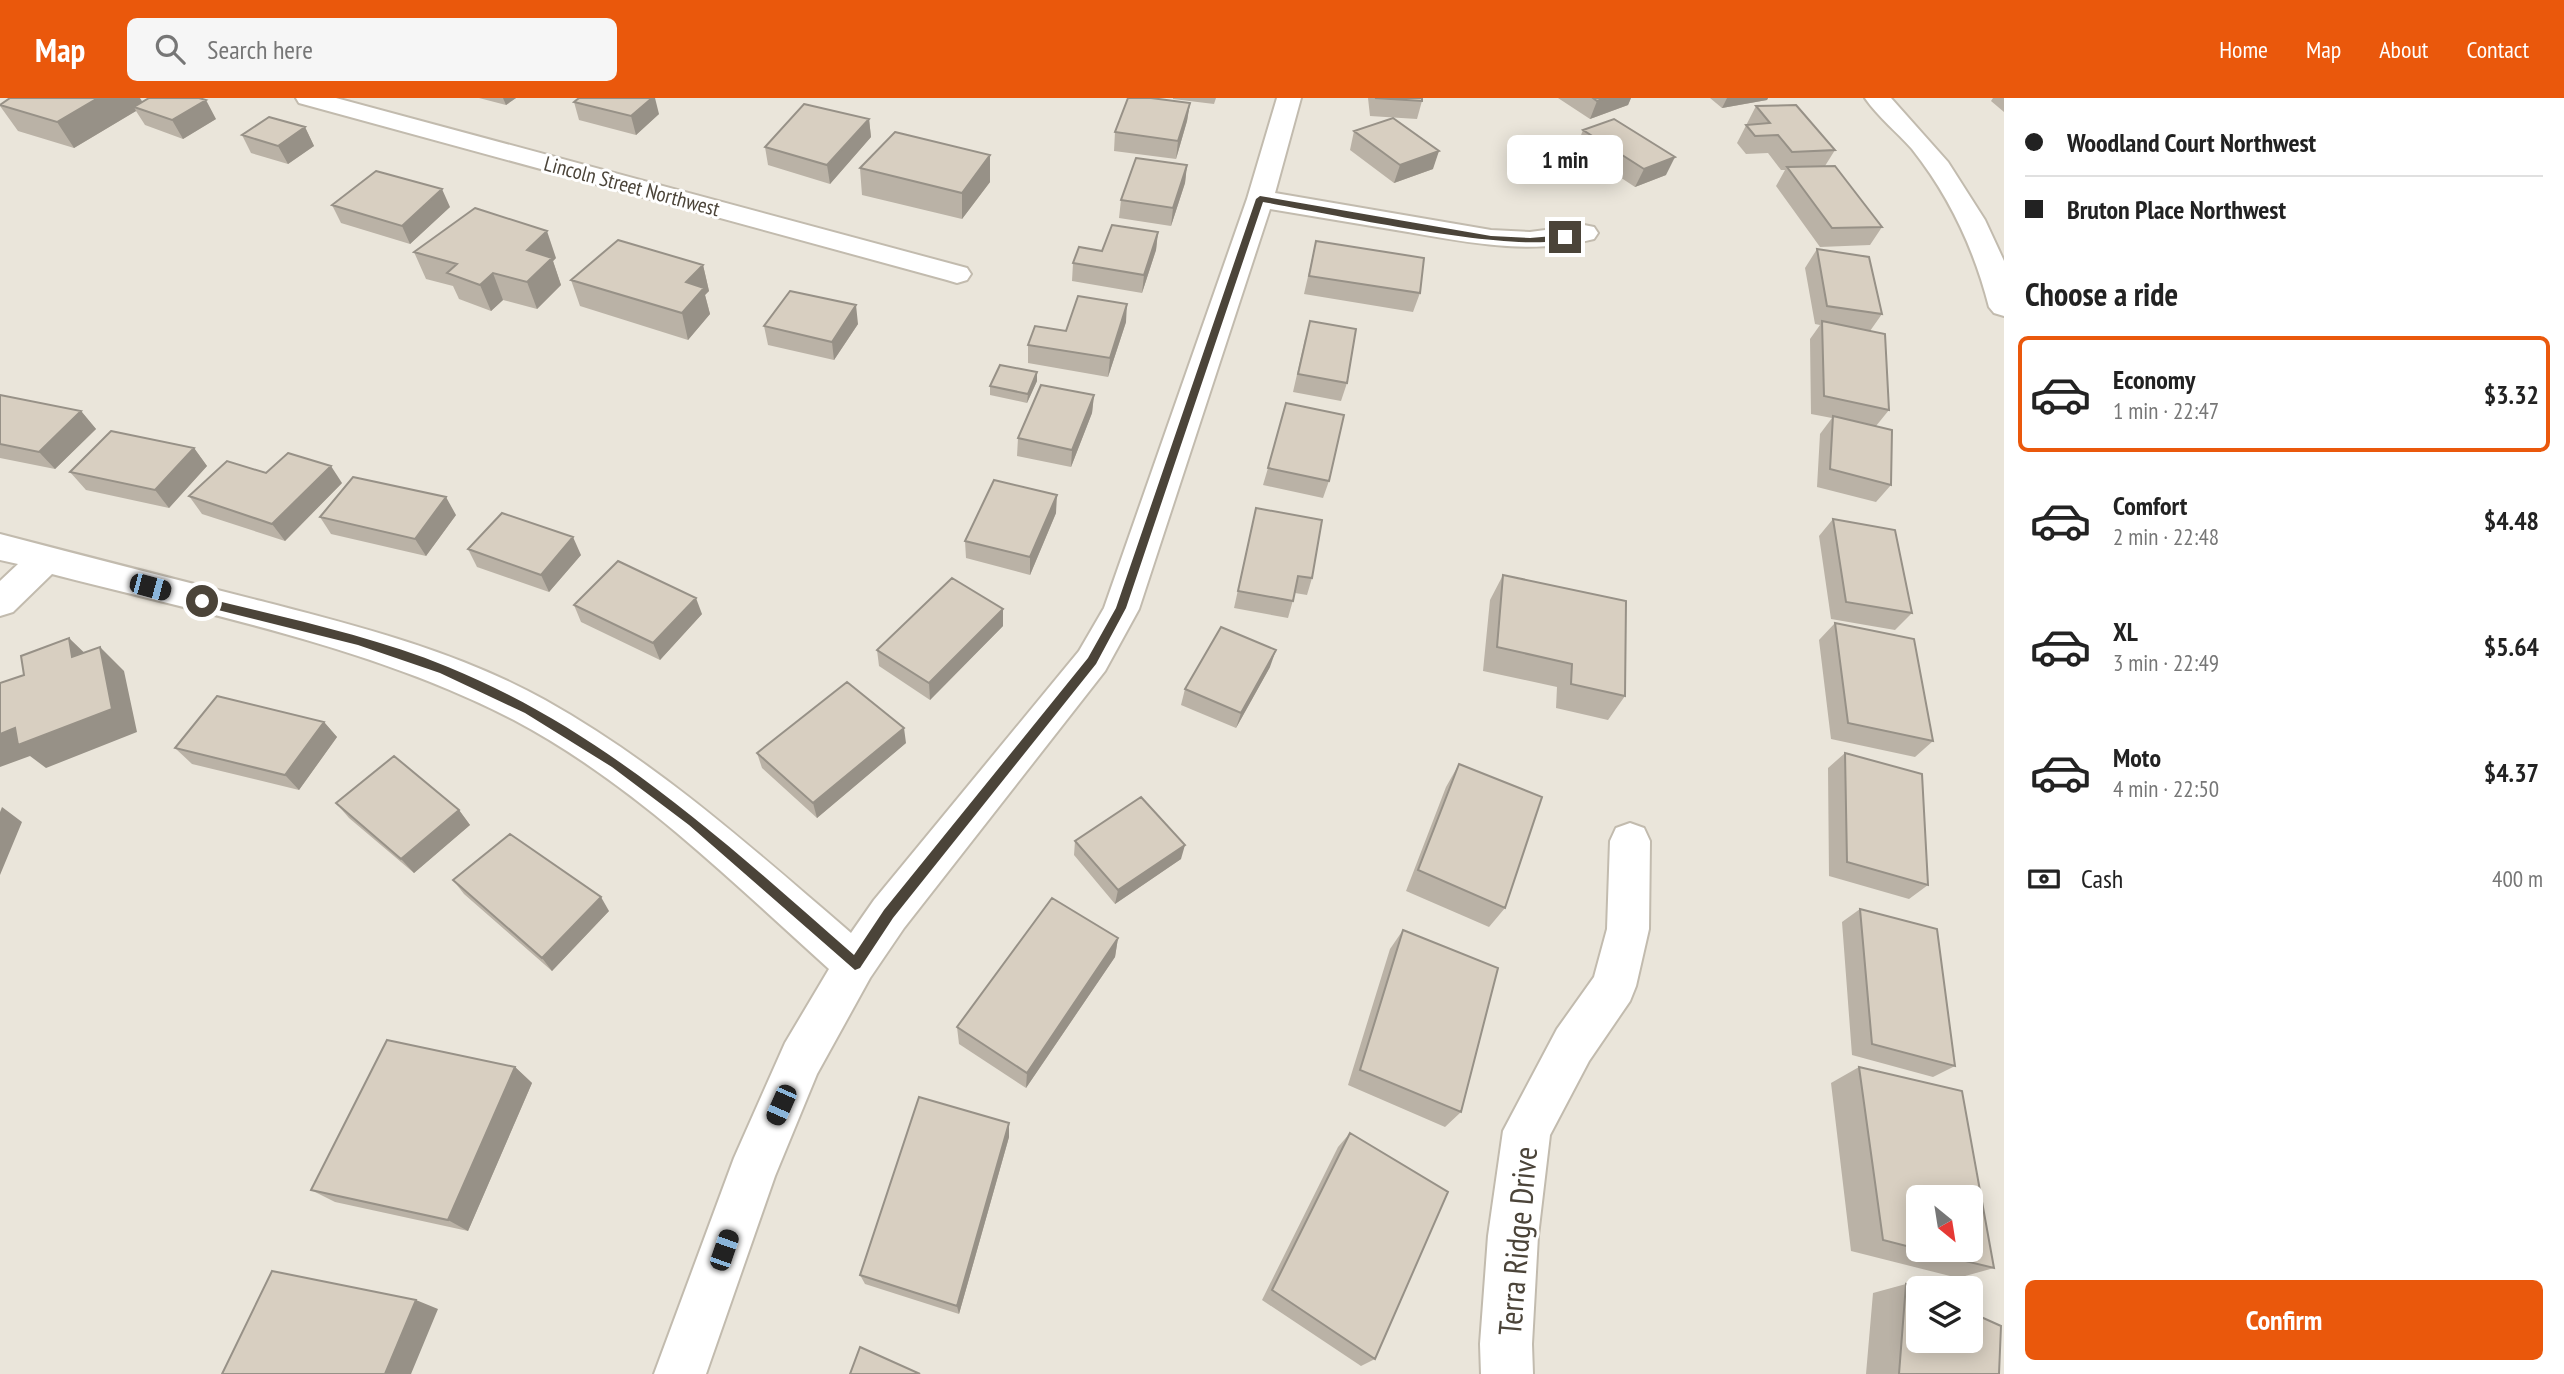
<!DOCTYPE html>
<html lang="en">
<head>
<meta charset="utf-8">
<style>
	body { margin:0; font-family:"PT Sans Narrow",sans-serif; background:#f6f6f6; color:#222; height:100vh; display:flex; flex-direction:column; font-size:26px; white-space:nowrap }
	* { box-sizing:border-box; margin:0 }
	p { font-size:23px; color:#767676 }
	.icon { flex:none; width:38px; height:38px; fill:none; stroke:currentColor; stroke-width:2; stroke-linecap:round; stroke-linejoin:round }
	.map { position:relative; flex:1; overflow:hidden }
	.panel { display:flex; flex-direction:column; background:#fff; width:560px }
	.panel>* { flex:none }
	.guide { display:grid; align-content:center; height:154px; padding:0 21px; background:#fff }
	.needle { width:46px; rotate:150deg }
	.controls { position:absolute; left:1906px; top:1087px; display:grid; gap:14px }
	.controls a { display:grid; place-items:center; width:77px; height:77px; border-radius:10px; background:#fff; box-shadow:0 4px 18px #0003; font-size:35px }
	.end { position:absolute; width:32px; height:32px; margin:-16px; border:9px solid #4b4439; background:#fff; box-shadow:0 0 0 4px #fff }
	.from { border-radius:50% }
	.bubble { position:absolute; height:49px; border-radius:10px; background:#fff; box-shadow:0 4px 18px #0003; font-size:23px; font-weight:800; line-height:49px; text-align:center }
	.car { position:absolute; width:21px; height:42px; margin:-21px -10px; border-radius:9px; box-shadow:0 0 5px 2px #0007; background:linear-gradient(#222 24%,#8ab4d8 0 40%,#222 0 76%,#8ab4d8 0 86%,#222 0) }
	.guide b { display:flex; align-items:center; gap:24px; height:66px; font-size:26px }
	.guide b+b { border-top:2px solid #e0e0e0 }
	.guide i { width:18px; height:18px; background:#222 }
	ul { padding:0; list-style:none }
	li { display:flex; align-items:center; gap:21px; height:116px; margin:0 14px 10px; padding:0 7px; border:4px solid transparent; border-radius:10px }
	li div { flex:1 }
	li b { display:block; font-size:26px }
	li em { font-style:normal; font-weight:800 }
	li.current { border-color:#ea580c }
	li>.icon { width:63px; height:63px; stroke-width:1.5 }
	h2 { padding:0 21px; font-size:32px; line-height:84px }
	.pay { display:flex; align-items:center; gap:18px; height:77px; padding:0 21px; font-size:26px }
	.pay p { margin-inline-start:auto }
	.button { display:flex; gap:14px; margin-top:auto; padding:14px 21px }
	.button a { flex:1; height:80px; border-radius:10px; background:#ea580c; color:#fff; font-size:28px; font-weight:800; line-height:80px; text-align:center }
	header { display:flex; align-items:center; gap:42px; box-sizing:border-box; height:98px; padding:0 35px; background:#ea580c; color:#fff }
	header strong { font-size:33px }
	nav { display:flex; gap:38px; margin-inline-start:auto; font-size:24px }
	.search { width:490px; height:63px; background:#f6f6f6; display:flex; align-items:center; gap:18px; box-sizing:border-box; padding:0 24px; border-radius:10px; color:#767676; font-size:26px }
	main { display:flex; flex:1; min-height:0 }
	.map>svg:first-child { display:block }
</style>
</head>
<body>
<header>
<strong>Map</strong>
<div class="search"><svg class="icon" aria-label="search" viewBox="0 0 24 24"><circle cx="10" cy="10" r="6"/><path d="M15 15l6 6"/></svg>Search here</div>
<nav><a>Home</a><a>Map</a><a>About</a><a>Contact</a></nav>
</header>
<main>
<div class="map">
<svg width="2004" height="1276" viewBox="0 0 2004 1276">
	<rect width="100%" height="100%" fill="#f6f3ec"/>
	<path fill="#eae5da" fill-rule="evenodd" d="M0,0H2004V1276H0ZM1918,1099H1970V1152H1918ZM1918,1190H1970V1242H1918Z"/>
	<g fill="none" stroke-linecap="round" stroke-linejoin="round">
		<g stroke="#c2bbae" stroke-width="4">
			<path id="minor" d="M296,0H336L967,170L971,176L967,182L957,185L947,182L299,5Z
				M1277,0H1301L1275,95L1491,132L1530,134L1584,127L1594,129L1598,135L1594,141C1530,157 1471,145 1408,134C1362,126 1316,119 1270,111L1139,511L1105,573L904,830L870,880L817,976L775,1078L706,1276H654L734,1060L785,945L829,871C730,782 633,685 514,622C374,549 206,516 52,476L13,514L0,518V483L18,466L0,462V436C87,459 174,481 261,503C357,528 457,553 545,602C659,666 752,750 851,835L874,802L1079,553L1104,510L1247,101Z
				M1865,0H1891L1948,64L1985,122L2004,163V218L1994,215L1989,209C1974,151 1950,99 1912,51C1897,34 1878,19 1865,0Z
				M1630,725L1644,730L1650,743L1649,831L1636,888L1630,903L1589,963L1550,1037L1538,1138L1532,1246L1533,1276H1481L1480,1246L1488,1138L1503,1033L1557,931L1594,879L1607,831L1610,743L1616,730Z"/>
		</g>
		<use href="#minor" fill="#fff" fill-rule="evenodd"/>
	</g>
	<path fill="#bab2a6" d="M479,0H516L506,7Z
		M1173,0H1216L1214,6L1173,1Z
		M1368,0H1422V3L1417,21L1370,18Z
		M1558,0H1631L1628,7L1590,21Z
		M1710,0H1768L1767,2L1722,10Z
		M1993,0H2004V14L1991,3Z
		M142,4L216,21L183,41L145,27L136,13L74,50L18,33L0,8V6Z
		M574,4L659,16L636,37L579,22Z
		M1190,5L1187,23L1176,61L1114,53L1115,34Z
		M1756,8L1835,52L1825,68L1882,129L1870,147L1820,149L1776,88L1785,72H1781L1768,55L1746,56L1737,45Z
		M869,21L871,39L830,86L768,67L765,49Z
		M305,29L314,48L288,66L251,55L242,37Z
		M1583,32L1666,77L1635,89L1576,50Z
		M1354,33L1433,71L1394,85L1350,52Z
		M990,57V84L962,121L862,97L860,70Z
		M1187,67L1185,85L1171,128L1119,120L1121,102Z
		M332,107L450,109L410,146L341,125Z
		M1158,134L1156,152L1142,195L1072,183L1073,165L1102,153Z
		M1316,143L1420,195L1413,214L1304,196Z
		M1817,151L1882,216L1870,233L1889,312L1876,328L1891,387L1876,404L1817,389L1820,336L1832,320L1811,316L1810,241L1820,227L1815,226L1805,170Z
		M414,154L556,160L553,163L561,187L537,211L503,202L491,213L459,201L453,188L426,181Z
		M703,167L709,193L705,197L710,216L688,242L580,208L571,182Z
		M1126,224L1108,279L1028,265V247L1066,233Z
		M858,226L834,262L768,247L764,228Z
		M1305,241L1347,285L1341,303L1293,294Z
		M1037,274V283L1027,305L990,297V288Z
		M0,297L81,313L96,331L55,371L0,360Z
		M1094,297L1092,315L1071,369L1017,358L1018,340Z
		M194,350L207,368L169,410L86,392L70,374Z
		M1268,370L1329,383L1323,400L1263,387Z
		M266,375L342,385L285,443L202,416L189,398Z
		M1256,410L1312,480L1307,497L1295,495L1288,520L1234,510Z
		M1056,415L1030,477L966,460L965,443Z
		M456,417L426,458L331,436L320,419Z
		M1833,421L1912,515L1895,532L1831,521L1819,438Z
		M468,451L581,457L549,494L477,469Z
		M1503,477L1625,598L1608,622L1556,610L1557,589L1483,573L1490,502Z
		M574,507L702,516L660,562L581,524Z
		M1835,525L1933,643L1915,659L1831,641L1819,542Z
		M1003,528L930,602L879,568L877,552Z
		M1270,569L1236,630L1181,607L1185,591Z
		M324,624L337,639L299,692L192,666L175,650Z
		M906,645L817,720L762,670L757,655Z
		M1845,655L1928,787L1909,801L1829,778L1828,670Z
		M1459,666L1505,810L1489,829L1406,793L1446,689Z
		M336,705L459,712L470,727L414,775L349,720Z
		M1075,743L1181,761L1115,806L1074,757Z
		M453,782L609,813L552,873L464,796Z
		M1860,811L1955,968L1933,979L1852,957L1842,824Z
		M1403,832L1461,1014L1445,1029L1348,987L1390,851Z
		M1118,840L1115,859L1026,990L959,946L957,929Z
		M515,969L532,985L468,1133L335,1104L311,1092Z
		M1859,969L1994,1170L1958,1180L1851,1153L1831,985Z
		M1009,1025V1039L959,1216L865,1186L860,1177Z
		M1350,1035L1375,1261L1361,1268L1262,1202L1338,1049Z
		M1906,1186L1999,1276H1866L1873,1195Z"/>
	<path fill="#979187" d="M98,0H140L145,8L134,9L136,13L74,50L57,24Z
		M503,0H516L506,7Z
		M652,0H655L659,16L636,37L631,18Z
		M1605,0H1631L1628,7L1590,21L1597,3Z
		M1727,0H1768L1767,2L1722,10Z
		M206,2L216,21L183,41L172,22Z
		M1190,5L1187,23L1176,61L1178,43Z
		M869,21L871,39L830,86L827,67Z
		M305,29L314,48L288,66L278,48Z
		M1439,53L1433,71L1394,85L1400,67Z
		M990,57V84L962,121V95Z
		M1675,59L1666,77L1635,89L1644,71Z
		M1187,67L1185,85L1171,128L1173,110Z
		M442,91L450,109L410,146L402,128Z
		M547,133L556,160L553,163L561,187L537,211L527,184V152Z
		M1158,134L1156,152L1142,195L1144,177Z
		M703,167L709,193L705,197L710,216L688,242L682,215L686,184Z
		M493,175L503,202L491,213L480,187Z
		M1127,206L1126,224L1108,279L1110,260Z
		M856,207L858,226L834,262L832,244Z
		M1037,274V283L1027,305L1028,296Z
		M1094,297L1092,315L1071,369L1072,352Z
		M81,313L96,331L55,371L39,354Z
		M194,350L207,368L169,410L155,392Z
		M331,368L342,385L285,443L272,426Z
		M1057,397L1056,415L1030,477V459Z
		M446,399L456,417L426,458L415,441Z
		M573,439L581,457L549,494L541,477Z
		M696,500L702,516L660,562L653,545Z
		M1003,511V528L930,602L929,585Z
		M69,540L94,564L72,559Z
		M100,549L124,573L137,634L46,670L30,658L0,669V636Z
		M1276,552L1270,569L1236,630L1241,615Z
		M324,624L337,639L299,692L285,677Z
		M904,630L906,645L817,720L813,705Z
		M2,709L22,724L0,777V714Z
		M459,712L470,727L414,775L401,761Z
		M1185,747L1181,761L1115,806L1118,792Z
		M601,799L609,813L552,873L542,860Z
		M1118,840L1115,859L1026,990L1027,975Z
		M515,969L532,985L468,1133L448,1122Z
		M1009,1025V1039L959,1216L957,1208Z
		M416,1202L438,1211L411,1276H385Z"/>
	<path fill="#d8cfc1" stroke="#979187" stroke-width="2" d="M10,0H98L57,24L0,7Z
		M149,0H199L206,2L172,22L134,9Z
		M579,0H652L631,18L574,4Z
		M1128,0H1151L1190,5L1178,43L1115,34Z
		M1375,0H1422V3Z
		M1593,0H1605L1597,3Z
		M804,6L869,21L827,67L765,49Z
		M1796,7L1835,52L1792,54L1778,37L1755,38L1746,27L1770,25L1756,8Z
		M269,19L305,29L278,48L242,37Z
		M1393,20L1439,53L1400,67L1354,33Z
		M1614,21L1675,59L1644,71L1583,32Z
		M895,34L990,57L962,95L860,70Z
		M1136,60L1187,67L1173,110L1121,102Z
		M1835,68L1882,129L1832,130L1787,69Z
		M376,73L442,91L402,128L332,107Z
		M475,110L547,133L527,152L552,160L527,184L493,175L480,187L447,175L457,166L414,154Z
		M1112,127L1158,134L1144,177L1073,165L1079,149L1102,153Z
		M618,142L703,167L686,184L704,190L682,215L571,182Z
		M1316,143L1424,160L1420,195L1309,178Z
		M1817,151L1869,159L1882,216L1827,208Z
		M790,193L856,207L832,244L764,228Z
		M1078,198L1127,206L1110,260L1028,247L1035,228L1066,233Z
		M1310,223L1356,231L1347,285L1298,276Z
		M1822,223L1885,236L1889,312L1824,298Z
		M1000,267L1037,274L1028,296L990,288Z
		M1041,287L1094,297L1072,352L1018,340Z
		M0,297L81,313L39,354L0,346Z
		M1286,305L1344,317L1329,383L1268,370Z
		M1833,318L1892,332L1891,387L1830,371Z
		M111,333L194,350L155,392L70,374Z
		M288,355L331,368L272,426L189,398L227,363L266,375Z
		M353,379L446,399L415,441L320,419Z
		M994,382L1057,397L1030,459L965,443Z
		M1256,410L1322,422L1312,480L1298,478L1293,503L1238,493Z
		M502,415L573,439L541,477L468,451Z
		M1833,421L1895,432L1912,515L1846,504Z
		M618,463L696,500L653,545L574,507Z
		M1503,477L1626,503L1625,598L1571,586L1572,566L1497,549Z
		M952,480L1003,511L929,585L877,552Z
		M1835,525L1914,541L1933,643L1848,625Z
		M1221,529L1276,552L1241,615L1185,591Z
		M69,540L72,559L100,549L112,611L18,647L15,630L0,636V585L24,577L21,558Z
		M847,584L904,630L813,705L757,655Z
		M217,598L324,624L285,677L175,650Z
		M1845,655L1922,676L1928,787L1847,764Z
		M394,658L459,712L401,761L336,705Z
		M1459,666L1542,699L1505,810L1418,772Z
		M1141,699L1185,747L1118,792L1075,743Z
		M510,736L601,799L542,860L453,782Z
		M1052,800L1118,840L1027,975L957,929Z
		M1860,811L1937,831L1955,968L1872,946Z
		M1403,832L1498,870L1461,1014L1360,972Z
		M387,942L515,969L448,1122L311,1092Z
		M1859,969L1962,993L1994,1170L1920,1152H1970V1099H1918V1151L1883,1142Z
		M919,999L1009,1025L957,1208L860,1177Z
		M1350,1035L1448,1094L1375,1261L1272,1192Z
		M272,1173L416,1202L385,1276H222Z
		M1906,1186L1918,1191V1242H1970V1214L2001,1228L1999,1276H1899Z
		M860,1249L920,1276H850Z"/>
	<path fill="#4b4439" d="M1260,98L1491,138L1530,140L1565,137L1569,139C1533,160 1315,113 1263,104L1126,510L1096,566L893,820L860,870L855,872L689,727L612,669L525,615L440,575L358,547L202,508L197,503L202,499C284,520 370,537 448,569C607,634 727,746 854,857L884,812L1088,560L1116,510L1256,101Z"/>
	<g text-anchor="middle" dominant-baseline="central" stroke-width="6" stroke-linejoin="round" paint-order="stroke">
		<g font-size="21" fill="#4b4439" stroke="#fff">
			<text transform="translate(632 88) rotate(15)">Lincoln Street Northwest</text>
		</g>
		<g font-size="32" fill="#4b4439" stroke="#fff">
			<text transform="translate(1517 1143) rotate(-85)">Terra Ridge Drive</text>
		</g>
	</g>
</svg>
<div class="controls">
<a><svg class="needle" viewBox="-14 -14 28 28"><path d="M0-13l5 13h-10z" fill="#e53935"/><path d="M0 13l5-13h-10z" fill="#767676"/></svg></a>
<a><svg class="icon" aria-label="layers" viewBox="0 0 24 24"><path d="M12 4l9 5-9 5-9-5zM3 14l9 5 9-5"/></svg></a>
</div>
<i class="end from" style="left:202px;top:503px"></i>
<i class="end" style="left:1565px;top:139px"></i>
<div class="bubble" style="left:1507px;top:37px;width:116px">1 min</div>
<i class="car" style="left:150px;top:489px;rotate:105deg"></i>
<i class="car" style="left:781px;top:1007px;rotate:204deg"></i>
<i class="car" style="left:724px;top:1152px;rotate:19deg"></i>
</div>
<section class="panel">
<div class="guide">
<b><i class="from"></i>Woodland Court Northwest</b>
<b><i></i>Bruton Place Northwest</b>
</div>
<h2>Choose a ride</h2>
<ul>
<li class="current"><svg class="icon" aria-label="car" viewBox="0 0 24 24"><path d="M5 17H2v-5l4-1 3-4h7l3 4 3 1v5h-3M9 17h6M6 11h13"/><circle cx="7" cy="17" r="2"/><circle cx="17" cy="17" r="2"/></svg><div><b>Economy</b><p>1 min · 22:47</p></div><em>$3.32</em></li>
<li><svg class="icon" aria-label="car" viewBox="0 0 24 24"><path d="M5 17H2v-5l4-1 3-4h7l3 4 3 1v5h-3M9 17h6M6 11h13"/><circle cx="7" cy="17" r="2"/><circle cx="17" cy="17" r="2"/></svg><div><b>Comfort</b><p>2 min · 22:48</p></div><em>$4.48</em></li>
<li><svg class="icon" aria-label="car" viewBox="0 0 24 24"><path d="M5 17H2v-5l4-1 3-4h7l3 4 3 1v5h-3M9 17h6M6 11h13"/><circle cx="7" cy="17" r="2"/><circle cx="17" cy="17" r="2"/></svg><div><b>XL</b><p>3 min · 22:49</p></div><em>$5.64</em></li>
<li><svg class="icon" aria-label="car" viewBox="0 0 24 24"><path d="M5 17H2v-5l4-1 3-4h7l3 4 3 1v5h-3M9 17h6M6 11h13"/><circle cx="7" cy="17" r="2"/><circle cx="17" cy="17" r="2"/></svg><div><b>Moto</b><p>4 min · 22:50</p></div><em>$4.37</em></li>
</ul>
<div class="pay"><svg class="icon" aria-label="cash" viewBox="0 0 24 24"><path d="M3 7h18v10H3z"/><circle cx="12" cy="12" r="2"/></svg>Cash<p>400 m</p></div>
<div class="button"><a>Confirm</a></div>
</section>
</main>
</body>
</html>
